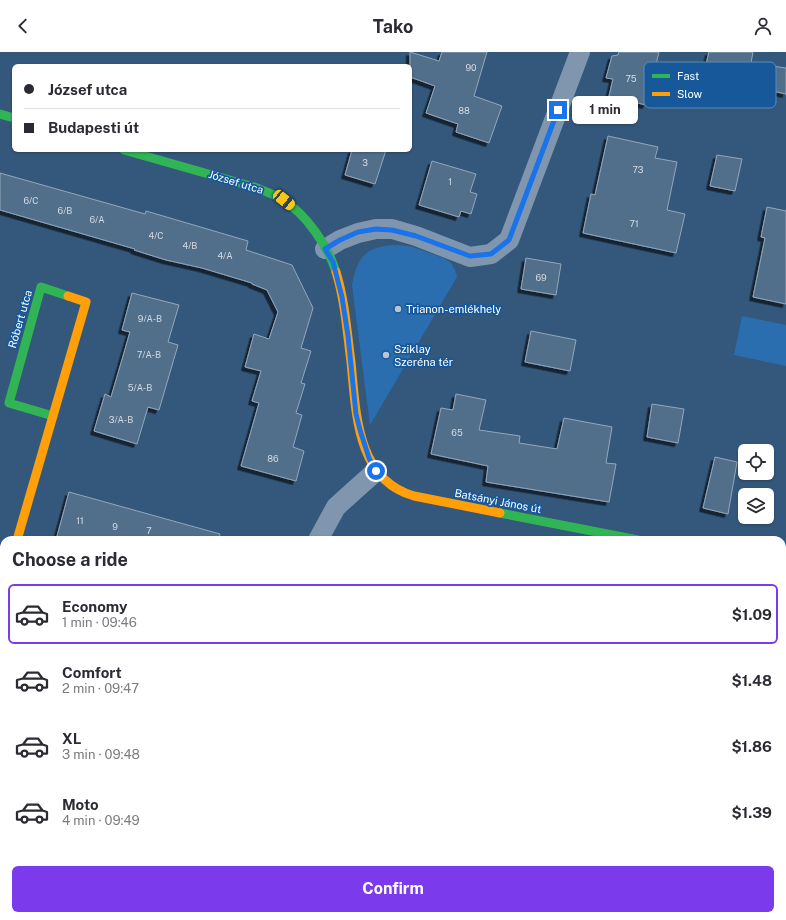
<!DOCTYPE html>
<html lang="en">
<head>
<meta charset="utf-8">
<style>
	body { margin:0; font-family:"Public Sans",sans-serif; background:#f2f2f3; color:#2b2b33; height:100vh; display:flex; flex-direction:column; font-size:15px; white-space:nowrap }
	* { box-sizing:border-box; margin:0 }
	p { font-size:13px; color:#7c7c81 }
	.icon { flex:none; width:22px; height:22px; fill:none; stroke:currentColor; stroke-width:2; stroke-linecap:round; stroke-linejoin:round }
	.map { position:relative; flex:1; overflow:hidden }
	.drawer { position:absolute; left:0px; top:484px; width:786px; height:384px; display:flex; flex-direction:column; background:#fff; border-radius:12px 12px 0 0; box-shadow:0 1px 3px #0004 }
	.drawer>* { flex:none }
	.hud { position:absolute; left:12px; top:12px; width:400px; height:88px; border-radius:6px; box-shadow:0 1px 3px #0004; display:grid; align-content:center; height:88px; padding:0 12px; background:#fff }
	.fabs { position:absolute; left:738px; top:392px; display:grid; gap:8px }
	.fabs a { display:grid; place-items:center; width:36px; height:36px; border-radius:6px; background:#fff; box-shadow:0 1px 3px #0004; font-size:20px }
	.end { position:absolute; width:18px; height:18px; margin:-9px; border:5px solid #1a73e8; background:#fff; box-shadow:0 0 0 2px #fff }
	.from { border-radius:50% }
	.bubble { position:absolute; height:28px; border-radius:6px; background:#fff; box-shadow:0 1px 3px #0004; font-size:13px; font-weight:700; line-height:28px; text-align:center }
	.car { position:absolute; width:12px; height:24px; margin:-12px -6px; border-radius:5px; box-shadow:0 0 3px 1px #0007; background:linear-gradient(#f5c518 24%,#345 0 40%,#f5c518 0 76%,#345 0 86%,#f5c518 0) }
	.hud b { display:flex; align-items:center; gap:14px; height:38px; font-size:15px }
	.hud b+b { border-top:1px solid #e1e1e2 }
	.hud i { width:10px; height:10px; background:#2b2b33 }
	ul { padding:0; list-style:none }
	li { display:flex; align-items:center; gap:12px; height:60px; margin:0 8px 6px; padding:0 4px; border:2px solid transparent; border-radius:6px }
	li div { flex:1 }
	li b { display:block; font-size:15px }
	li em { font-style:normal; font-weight:700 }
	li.on { border-color:#7c3aed }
	li>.icon { width:36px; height:36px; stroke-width:1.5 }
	h2 { padding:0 12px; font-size:18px; line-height:48px }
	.primary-button { display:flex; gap:8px; margin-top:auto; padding:8px 12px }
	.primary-button a { flex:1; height:46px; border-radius:6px; background:#7c3aed; color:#fff; font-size:16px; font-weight:700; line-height:46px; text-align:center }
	header { display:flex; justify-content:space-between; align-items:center; height:52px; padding:0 12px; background:#fff; font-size:18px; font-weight:700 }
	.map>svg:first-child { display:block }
</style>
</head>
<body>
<header><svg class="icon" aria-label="back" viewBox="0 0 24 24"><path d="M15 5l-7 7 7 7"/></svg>Tako<svg class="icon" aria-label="person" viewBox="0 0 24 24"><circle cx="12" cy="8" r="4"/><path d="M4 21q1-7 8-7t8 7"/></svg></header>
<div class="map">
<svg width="786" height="868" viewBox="0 0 786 868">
	<defs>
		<filter id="shadow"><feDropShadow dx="-3.5" dy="3.5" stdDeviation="0" flood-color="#0009"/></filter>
	</defs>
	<rect width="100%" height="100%" fill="#34587c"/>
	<path fill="#2a6eb0" d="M399,193L413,195L446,207L451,211L455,218L457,225L370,373L352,233C358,202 367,194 399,193Z
		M742,264L786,273V314L734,303Z"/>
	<path fill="#516e8b" stroke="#93a7bb" filter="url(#shadow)" d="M410,0L439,9L442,0H487L474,44L502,54L489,91L456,80L458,72L426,61L435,34L410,25Z
		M619,0H659L646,53L609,44L613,27L606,26L612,4L618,3Z
		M709,0H753L751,11L786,16V42L703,24Z
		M608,84L658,95L655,106L677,110L667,158L685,162L676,201L583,181L591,142L595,143Z
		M352,98H386L375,132L345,123Z
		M717,103L742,107L735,139L710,134Z
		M432,109L476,122L470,140L477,142L471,162L461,159L459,165L419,153Z
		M0,121L145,162L146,159L248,189L246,198L292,213L313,256L301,296L311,299L301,331L305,332L296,361L302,363L293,395L304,399L296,429L241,414L259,351L252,349L261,319L245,315L254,282L269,287L278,260L267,238L252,232V231L202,216L166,208L134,198L135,197L0,158Z
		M767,155L786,159V252L753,245L765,186L761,185Z
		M526,206L561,212L556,243L521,237Z
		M132,241L179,253L168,290L178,293L159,358L148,355L137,392L94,379L105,342L111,345L121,311L130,280L122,278Z
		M531,279L576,288L570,319L525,310Z
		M456,342L486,348L479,378L520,384L519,391L557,397L564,366L612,375L606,411L616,412L609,450L486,430L488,414L431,402L441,356L453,358Z
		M652,352L684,357L678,391L647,385Z
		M715,405L737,410L728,462L703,456Z
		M69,440L220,482L219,488H56Z"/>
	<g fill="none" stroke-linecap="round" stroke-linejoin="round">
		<path stroke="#7f96ae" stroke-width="20" d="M325,197L340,188L358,181L376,177H392L416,184L470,205L491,202L509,188L580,0
			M318,488L336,455L376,419
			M0,510L4,511
			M0,849L4,851
			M45,864L57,868
			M123,868L125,864
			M633,868L634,864"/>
		<path stroke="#30b455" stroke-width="9" d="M0,62L14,66
			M124,98L254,135C264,139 274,142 283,148C306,162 328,194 336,220
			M53,364L9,351L41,235L68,244
			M500,461L638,488
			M782,516L786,517"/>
		<path stroke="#ff9f0a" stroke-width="9" d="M336,220C345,249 347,280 351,310C356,359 356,428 414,444L500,461
			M17,488L86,250L68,244"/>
	</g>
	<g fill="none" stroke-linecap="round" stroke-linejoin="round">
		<path stroke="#1a73e8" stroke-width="5" d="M376,419L369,406L360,378L356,362L348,284L342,245L333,210L325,197L340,188L358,180L376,177L392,178L416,184L470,204L491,202L509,188L558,58"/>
	</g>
	<g fill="#b8c5d1" stroke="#16589a" stroke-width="1.5">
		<circle cx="398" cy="257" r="4"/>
		<circle cx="386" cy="303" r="4"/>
	</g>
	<g text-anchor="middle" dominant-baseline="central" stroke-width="3.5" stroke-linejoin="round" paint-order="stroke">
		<g font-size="9" fill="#d4dbe2">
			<text x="471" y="15">90</text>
			<text x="631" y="26">75</text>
			<text x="464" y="58">88</text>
			<text x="365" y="110">3</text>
			<text x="638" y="117">73</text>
			<text x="450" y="129">1</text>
			<text x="31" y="148">6/C</text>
			<text x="65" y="158">6/B</text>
			<text x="97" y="167">6/A</text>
			<text x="634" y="171">71</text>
			<text x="156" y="183">4/C</text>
			<text x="190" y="193">4/B</text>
			<text x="225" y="203">4/A</text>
			<text x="541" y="225">69</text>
			<text x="150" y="266">9/A-B</text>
			<text x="149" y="302">7/A-B</text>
			<text x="140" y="335">5/A-B</text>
			<text x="121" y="367">3/A-B</text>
			<text x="457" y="380">65</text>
			<text x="273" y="406">86</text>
			<text x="80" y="468">11</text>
			<text x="115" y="474">9</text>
			<text x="149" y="478">7</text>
		</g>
		<g font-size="11" fill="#fff" stroke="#16589a">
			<text transform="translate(236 130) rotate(17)">József utca</text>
			<text transform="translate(20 267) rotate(-74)">Róbert utca</text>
			<text transform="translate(498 449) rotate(11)">Batsányi János út</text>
		</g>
		<g font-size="11" fill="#fff" stroke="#16589a" text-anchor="start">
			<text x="406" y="257">Trianon-emlékhely</text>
			<text x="394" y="297">Sziklay<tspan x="394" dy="13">Szeréna tér</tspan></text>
		</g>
	</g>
	<rect x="644" y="10" width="132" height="46" rx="6" fill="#16589a" stroke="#5c8ab8" stroke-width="1"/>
	<rect x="652" y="22" width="18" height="4" fill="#30b455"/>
	<rect x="652" y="40" width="18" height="4" fill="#ff9f0a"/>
	<g font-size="11" fill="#fff">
		<text x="677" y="28">Fast</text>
		<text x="677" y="46">Slow</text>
	</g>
</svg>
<div class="fabs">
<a><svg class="icon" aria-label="locate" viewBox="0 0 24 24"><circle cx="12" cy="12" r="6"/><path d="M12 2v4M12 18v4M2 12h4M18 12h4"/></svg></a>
<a><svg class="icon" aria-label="layers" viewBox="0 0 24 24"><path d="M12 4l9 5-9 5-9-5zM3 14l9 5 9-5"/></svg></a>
</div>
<i class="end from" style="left:376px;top:419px"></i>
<i class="end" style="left:558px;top:58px"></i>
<div class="bubble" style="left:572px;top:44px;width:66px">1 min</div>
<i class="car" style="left:284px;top:148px;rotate:129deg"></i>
<div class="hud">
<b><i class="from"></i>József utca</b>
<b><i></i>Budapesti út</b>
</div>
<section class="drawer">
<h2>Choose a ride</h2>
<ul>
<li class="on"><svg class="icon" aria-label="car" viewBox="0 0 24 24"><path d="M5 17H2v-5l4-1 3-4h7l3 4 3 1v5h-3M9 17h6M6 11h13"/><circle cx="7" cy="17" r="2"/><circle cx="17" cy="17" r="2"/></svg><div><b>Economy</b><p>1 min · 09:46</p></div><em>$1.09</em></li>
<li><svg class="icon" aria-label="car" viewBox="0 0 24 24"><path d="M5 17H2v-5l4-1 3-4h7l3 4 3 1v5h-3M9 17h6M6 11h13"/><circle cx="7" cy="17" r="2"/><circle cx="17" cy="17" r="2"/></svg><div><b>Comfort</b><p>2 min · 09:47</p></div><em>$1.48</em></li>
<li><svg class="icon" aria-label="car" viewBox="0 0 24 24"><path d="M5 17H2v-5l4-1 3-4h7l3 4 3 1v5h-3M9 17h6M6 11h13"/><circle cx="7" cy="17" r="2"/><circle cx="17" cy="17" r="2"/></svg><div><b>XL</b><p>3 min · 09:48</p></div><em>$1.86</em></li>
<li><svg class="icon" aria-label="car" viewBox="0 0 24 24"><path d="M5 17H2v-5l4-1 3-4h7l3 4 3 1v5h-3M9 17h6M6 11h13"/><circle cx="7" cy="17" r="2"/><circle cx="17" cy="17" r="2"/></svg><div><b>Moto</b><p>4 min · 09:49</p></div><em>$1.39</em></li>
</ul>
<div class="primary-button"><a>Confirm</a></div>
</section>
</div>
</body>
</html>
